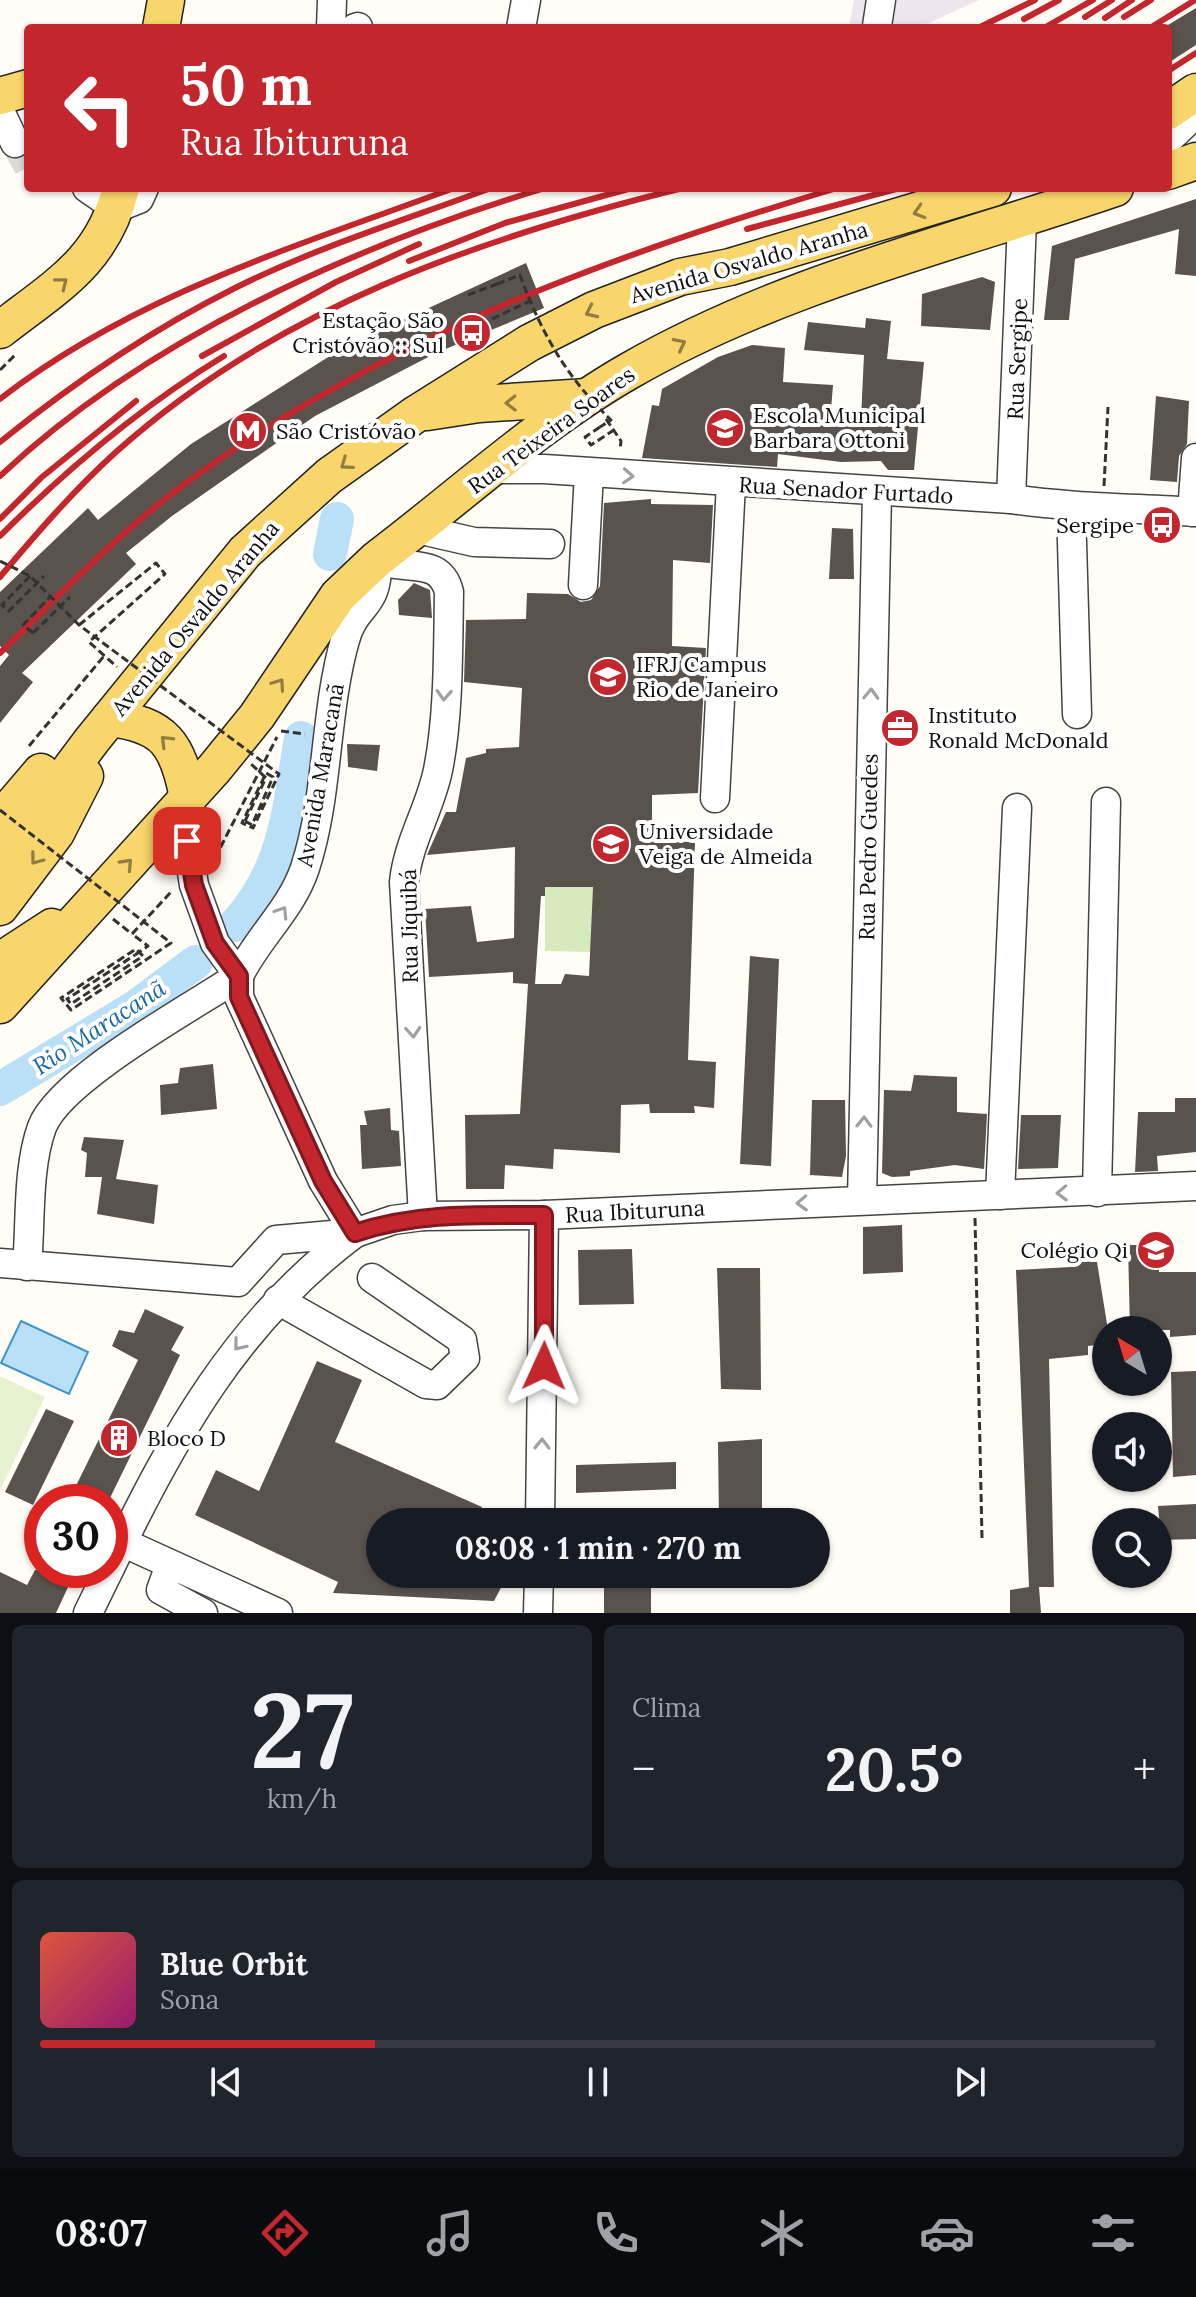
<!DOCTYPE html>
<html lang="pt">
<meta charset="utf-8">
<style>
body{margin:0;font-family:Lora,serif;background:#20242c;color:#f1f3f6;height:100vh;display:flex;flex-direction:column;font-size:30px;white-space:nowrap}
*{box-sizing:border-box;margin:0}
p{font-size:26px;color:#9ea1a6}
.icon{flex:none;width:44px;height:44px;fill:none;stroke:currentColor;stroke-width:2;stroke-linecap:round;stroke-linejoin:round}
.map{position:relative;height:1613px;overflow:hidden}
.panel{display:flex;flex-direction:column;gap:12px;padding:12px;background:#0d0f14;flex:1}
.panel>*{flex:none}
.top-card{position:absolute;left:24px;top:24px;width:1148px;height:168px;border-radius:8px;box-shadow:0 2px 6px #0004;background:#c4262e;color:#fff;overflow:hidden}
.needle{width:52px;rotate:322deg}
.fabs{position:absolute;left:1092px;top:1316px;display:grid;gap:16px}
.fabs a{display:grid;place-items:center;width:80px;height:80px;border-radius:50%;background:#171b24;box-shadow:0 2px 6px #0004;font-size:40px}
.speed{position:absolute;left:24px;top:1484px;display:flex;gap:16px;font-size:40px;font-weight:700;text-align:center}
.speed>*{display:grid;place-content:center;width:104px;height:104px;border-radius:50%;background:#171b24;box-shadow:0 2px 6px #0004;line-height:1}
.speed .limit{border:12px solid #d22;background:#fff;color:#111}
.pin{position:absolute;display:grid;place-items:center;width:68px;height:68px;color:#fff;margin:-34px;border-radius:16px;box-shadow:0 4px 12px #0006}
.me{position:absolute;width:88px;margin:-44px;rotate:1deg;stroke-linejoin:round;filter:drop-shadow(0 0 6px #0008)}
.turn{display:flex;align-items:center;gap:28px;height:168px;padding:0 24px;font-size:36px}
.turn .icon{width:104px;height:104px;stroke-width:2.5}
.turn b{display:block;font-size:56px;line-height:68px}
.big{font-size:60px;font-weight:700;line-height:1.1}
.panel .card{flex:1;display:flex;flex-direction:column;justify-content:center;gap:12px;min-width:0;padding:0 28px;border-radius:12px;background:#20242c}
.panel .dial{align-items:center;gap:0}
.dial b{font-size:104px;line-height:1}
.song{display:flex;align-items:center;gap:24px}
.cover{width:96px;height:96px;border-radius:12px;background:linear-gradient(135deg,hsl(10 70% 55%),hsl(320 70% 35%))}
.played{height:8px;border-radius:4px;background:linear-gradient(90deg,#c4262e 30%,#363941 30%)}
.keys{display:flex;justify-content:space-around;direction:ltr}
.heat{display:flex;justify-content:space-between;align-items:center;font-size:44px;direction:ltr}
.panel .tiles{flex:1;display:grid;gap:12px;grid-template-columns:1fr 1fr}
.card:last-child{grid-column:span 2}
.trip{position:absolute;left:366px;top:1508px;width:464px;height:80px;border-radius:40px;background:#171b24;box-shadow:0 2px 6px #0004;font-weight:700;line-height:80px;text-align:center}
.menu{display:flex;height:128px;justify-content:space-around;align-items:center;background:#090b0e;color:#9ea1a6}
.menu .icon{width:56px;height:56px}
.menu .on{color:#c4262e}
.menu b{font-size:36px;color:#f1f3f6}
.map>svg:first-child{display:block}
.industrial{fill:#eee6ef}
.green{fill:#d5ebbd}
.pitch{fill:#e6f2cf}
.water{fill:#b9e0f7;stroke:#3f96cf;stroke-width:2}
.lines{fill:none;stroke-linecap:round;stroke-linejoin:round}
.river{stroke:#b9e0f7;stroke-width:34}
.building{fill:#5a524d;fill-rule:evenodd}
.minor-tunnel{stroke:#dbdad3;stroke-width:28;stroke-dasharray:28 14;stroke-linecap:butt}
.minor-casing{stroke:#444;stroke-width:31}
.major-casing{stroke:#222;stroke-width:39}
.path{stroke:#333;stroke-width:3;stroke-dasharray:8 4;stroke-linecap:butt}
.minor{stroke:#fff;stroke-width:28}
.major{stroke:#f9d66b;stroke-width:36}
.rail{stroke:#c4262e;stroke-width:6}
.path-bridge{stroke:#333;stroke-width:3;stroke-dasharray:8 4;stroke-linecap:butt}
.oneway{stroke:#917d42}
.oneway2{stroke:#a0a0a0}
.route-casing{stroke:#7f191e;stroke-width:20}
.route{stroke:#c4262e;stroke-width:14}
.labels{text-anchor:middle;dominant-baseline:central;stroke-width:8;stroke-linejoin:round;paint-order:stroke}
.street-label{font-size:22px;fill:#111;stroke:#fff}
.poi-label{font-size:22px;fill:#111;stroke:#fff;text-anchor:start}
.water-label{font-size:24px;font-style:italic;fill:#1768a6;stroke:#fff}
</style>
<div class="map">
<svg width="1196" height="1613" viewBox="0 0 1196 1613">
<rect width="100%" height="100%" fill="#fffdf5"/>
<polygon class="industrial" points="854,0 979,0 918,28 849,28"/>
<polygon class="green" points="545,887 593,887 591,952 545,951"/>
<polygon class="pitch" points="0,1376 45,1397 0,1490"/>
<polygon class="water" points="21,1321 88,1352 69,1394 1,1363"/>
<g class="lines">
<g class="river">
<polyline points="330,554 337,519"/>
<path d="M 235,925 C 286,870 289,808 301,738"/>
<polyline points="0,1089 137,1006 196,962"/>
</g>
</g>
<g class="building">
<polygon points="1196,8 1196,45 1168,63 1168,25"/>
<polygon points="1196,199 1196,276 1175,274 1179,229 1075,259 1069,320 1044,320 1052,246"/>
<polygon points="526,263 544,308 436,353 315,416 172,516 126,553 136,564 22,673 33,682 0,723 0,666 9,655 0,646 0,592 88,508 98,520 191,444 344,347"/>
<polygon points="982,277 995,282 990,330 921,326 922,294"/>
<polygon points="866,318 891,321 887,359 924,362 914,470 888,470 881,461 841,462 778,454 777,467 642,458 652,405 659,406 662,389 718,357 752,345 785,348 783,382 833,385 831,410 861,419 864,355 804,350 808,322 865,328"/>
<polygon points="1156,396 1189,401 1187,444 1179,456 1177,482 1150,480"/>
<path d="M 651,499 L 651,504 L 713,505 L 710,563 L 673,560 L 672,646 L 706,648 L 698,793 L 652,795 L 652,827 L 639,841 L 695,842 L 688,1060 L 716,1062 L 714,1108 L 694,1106 L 695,1113 L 650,1113 L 649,1104 L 621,1105 L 620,1153 L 554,1149 L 553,1169 L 505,1165 L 504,1189 L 466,1189 L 465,1115 L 520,1114 L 528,984 L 513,983 L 513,972 L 429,977 L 425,909 L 471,906 L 477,942 L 514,938 L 515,847 L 427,855 L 446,812 L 456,812 L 466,758 L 486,753 L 486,749 L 519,747 L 522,688 L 464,682 L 466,620 L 526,619 L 527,593 L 568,594 L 581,602 L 591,600 L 600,586 L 604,503 ZM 545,887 L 593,887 L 589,976 L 565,974 L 561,984 L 535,984 L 541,896 L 545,896 Z"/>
<polygon points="832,528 853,529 854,579 829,579"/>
<polygon points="414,583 430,590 432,618 399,615 398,600"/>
<polygon points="347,744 380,745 377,771 348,767"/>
<polygon points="750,956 779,959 771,1166 740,1164"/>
<polygon points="213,1064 217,1109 161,1115 160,1085 178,1083 180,1068"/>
<polygon points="914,1075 957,1077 957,1112 987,1114 984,1169 955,1165 910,1171 910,1176 892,1177 882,1173 884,1090 911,1091"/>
<polygon points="1175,1098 1196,1098 1196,1152 1157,1156 1158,1171 1135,1172 1138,1112 1175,1112"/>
<polygon points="812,1100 845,1100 846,1156 842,1177 810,1175"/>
<polygon points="390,1108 391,1130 399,1131 401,1166 362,1169 360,1125 367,1125 364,1111"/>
<polygon points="1021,1115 1061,1115 1058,1168 1018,1169"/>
<polygon points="84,1137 124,1140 116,1179 158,1185 154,1224 97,1214 102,1177 85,1177 87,1153 81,1150"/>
<polygon points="902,1225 903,1272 863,1274 863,1227"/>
<polygon points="1128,1245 1159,1245 1159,1272 1196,1272 1196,1335 1170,1337 1170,1330 1130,1330"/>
<polygon points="632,1249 634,1304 579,1305 578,1250"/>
<polygon points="1071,1261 1097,1262 1108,1330 1106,1344 1088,1346 1088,1355 1049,1359 1054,1587 1039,1587 1041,1613 1010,1613 1010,1590 1029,1587 1016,1270 1071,1267"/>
<polygon points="717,1268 760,1268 761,1390 721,1389"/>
<polygon points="145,1309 184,1327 171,1350 180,1355 108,1502 68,1502 138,1360 112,1346 119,1330 134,1333"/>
<polygon points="317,1361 362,1380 335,1442 482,1507 476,1522 380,1522 380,1574 486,1574 504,1582 494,1601 333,1593 338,1582 195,1515 216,1470 259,1491"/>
<polygon points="1196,1371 1196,1475 1173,1477 1171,1372"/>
<polygon points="46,1409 74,1421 33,1505 5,1492"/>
<polygon points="762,1439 762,1522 719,1522 718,1442"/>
<polygon points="676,1462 676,1489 576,1493 576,1465"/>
<polygon points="1196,1504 1196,1539 1161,1540 1158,1506"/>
<polygon points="35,1570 76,1570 56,1613 0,1613 0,1572 27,1585"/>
<rect x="604" y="1574" width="47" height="39"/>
</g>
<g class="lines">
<polyline class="minor-tunnel" points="15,143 28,167"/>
<g class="minor-casing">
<g id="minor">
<polyline points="877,26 881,0"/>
<polyline points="331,28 332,0"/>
<polyline points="355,28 358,27"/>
<polyline points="521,28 526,0"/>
<polyline points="0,111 15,143"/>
<polyline points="1168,140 1196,113"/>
<polyline points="87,188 116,208 139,199 144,188"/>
<path d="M 495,469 L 544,469 L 1011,499 C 1072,508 1134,508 1196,512"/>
<polyline points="1011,499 1022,220"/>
<polyline points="1071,508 1077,714"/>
<polyline points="1192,512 1196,458"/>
<polyline points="417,529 474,542 550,544"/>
<path d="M 377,559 C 404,572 440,555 449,592 C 448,647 449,716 438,770 C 430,809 408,842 404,882 L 423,1216"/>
<polyline points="583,585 589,473"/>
<polyline points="188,798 187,841 194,885 215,943 239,976 239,997 323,1181 355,1233"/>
<polyline points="715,798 731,483"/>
<polyline points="1097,1192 1106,802"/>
<polyline points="1000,1195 1017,808"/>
<polyline points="862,1200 877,493"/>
<polyline points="0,1263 238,1282 276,1240 355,1233 393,1220 423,1216 544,1215 1196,1186"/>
<path d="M 27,1266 C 31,1222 27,1168 42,1127 C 60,1079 192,1007 239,976 C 257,938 291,910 305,868 C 329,795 324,714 345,640 C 355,602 379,610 377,559"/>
<polyline points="278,1300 426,1384 437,1385 465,1358 462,1340 372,1278"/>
<polyline points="540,1522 544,1215"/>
<polyline points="122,1542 278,1613"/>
<polyline points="170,1565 161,1590 203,1613"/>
<path d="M 110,1568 C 172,1438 237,1321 355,1233"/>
<polyline points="88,1613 109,1570"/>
<polyline points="538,1613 539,1574"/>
</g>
</g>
<g class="major-casing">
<g id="major">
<polyline points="161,28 166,0"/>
<polyline points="0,96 28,88"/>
<polyline points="1168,111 1196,92"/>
<polyline points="1168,171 1196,161"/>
<path d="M 0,330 C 55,287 103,262 121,188"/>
<polyline points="427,412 479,404 587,397"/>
<path d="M 110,718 C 165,725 178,744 188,798"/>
<polyline points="0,820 41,772"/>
<polyline points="0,863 92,740 245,552 329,476 416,414 529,343 594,310 680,277 730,267 993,188"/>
<polyline points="0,907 56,833 85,776"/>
<polyline points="0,961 52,927"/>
<path d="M 0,1005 L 214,769 L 257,716 L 338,596 L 377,559 C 459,497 540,422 629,371 C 780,284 951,244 1115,188"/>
</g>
</g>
<g class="path">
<polyline points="468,295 497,284"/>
<polyline points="481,324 530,301"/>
<polyline points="0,370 17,353"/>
<polyline points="606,419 621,441 620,450"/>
<polyline points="600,427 585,437 591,445 614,430"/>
<polyline points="1104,486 1108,407"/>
<polyline points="30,576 2,605 9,611 44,576"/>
<polyline points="79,625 156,563 165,574 89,642 117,667"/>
<polyline points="33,633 70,597"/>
<polyline points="281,731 305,734"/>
<polyline points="29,746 104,656"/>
<polyline points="245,821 266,778 251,764"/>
<polyline points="215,858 277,737"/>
<polyline points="113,919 132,934"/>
<polyline points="135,955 148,946 132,934 171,892"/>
<polyline points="975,1218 982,1538"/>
</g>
<use href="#minor" class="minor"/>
<use href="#major" class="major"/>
<g class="rail">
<polyline points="1085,17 1112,0"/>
<polyline points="1124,17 1151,0"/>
<polyline points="1105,18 1132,0"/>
<polyline points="1024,19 1059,0"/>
<polyline points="978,28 1035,0"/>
<polyline points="1044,28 1093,0"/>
<polyline points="1150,28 1195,0"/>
<polyline points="1168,71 1196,53"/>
<polyline points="747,229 900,188"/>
<polyline points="409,261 505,223 632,188"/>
<polyline points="202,356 336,282 419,244"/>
<path d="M 0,399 C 134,295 297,246 454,188"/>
<path d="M 0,442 C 73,383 151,330 235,288 C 317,247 405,220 491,188"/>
<path d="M 0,476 C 147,338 354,246 545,188"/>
<polyline points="0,519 42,477 136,401"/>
<path d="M 0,536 C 68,468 142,406 224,356"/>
<path d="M 0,577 C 36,534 74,490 116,452 C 275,309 479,238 683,188"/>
<path d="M 0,653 C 58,597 114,537 178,489 C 376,341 603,258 837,188"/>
</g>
<g class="path-bridge">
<path d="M 497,284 L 520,275 C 541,333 567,378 611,420 L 600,427"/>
<polyline points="0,561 30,576 79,625 279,774 253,828 242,823 266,773 273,777 252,825 245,821"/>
<polyline points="33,633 23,625 50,597"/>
<polyline points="0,810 171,943 71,1010 61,998 136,949 143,956 71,1004 67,999 135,955"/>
</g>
</g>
<defs><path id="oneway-chevron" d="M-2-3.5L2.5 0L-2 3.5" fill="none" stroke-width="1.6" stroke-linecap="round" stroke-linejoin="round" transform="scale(2)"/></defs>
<g class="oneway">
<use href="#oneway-chevron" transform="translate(919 212) rotate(163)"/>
<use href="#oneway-chevron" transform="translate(62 283) rotate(-38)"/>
<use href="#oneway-chevron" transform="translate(591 312) rotate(155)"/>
<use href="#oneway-chevron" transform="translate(680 344) rotate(-27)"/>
<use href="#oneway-chevron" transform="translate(511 403) rotate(179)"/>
<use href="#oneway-chevron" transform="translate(346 464) rotate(145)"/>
<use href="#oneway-chevron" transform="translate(279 684) rotate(-55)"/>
<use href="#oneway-chevron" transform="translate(166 741) rotate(-135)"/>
<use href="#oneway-chevron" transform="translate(36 859) rotate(127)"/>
<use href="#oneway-chevron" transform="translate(127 864) rotate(-47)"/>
</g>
<g class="oneway2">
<use href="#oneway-chevron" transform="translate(628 476) rotate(4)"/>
<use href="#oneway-chevron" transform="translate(871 694) rotate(-88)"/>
<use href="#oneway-chevron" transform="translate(444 695) rotate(93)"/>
<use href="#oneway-chevron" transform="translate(282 912) rotate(-57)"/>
<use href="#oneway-chevron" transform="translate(413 1032) rotate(86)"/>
<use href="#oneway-chevron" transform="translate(864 1122) rotate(-89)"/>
<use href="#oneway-chevron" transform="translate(1062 1193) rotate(178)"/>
<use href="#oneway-chevron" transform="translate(802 1203) rotate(178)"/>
<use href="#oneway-chevron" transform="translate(239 1345) rotate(129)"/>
<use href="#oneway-chevron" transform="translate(542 1444) rotate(-89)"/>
</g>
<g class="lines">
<g class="route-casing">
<path id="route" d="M 187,841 L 194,885 L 215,943 L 239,976 L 239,997 L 323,1181 L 355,1233 C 417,1212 479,1215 544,1215 L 544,1366"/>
</g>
<use href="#route" class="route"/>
</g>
<defs>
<g id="bus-disc" transform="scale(2)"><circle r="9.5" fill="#c4262e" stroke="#fff"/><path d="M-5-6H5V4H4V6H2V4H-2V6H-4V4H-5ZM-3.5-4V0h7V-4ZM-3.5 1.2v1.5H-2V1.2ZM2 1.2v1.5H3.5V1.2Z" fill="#fff"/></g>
<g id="school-disc" transform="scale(2)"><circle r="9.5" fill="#c4262e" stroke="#fff"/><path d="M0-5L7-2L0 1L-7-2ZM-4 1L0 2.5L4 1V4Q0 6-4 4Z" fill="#fff"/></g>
<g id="metro-disc" transform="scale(2)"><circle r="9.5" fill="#c4262e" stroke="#fff"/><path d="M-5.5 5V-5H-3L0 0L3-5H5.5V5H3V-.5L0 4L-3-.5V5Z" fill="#fff"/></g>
<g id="university-disc" transform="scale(2)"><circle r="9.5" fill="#c4262e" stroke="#fff"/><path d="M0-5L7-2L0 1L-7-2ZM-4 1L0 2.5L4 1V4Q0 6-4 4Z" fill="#fff"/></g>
<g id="office-disc" transform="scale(2)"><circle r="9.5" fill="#c4262e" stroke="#fff"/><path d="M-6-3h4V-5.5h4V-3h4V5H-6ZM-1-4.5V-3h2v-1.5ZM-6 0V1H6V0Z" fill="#fff"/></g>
<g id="building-disc" transform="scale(2)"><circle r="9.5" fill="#c4262e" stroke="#fff"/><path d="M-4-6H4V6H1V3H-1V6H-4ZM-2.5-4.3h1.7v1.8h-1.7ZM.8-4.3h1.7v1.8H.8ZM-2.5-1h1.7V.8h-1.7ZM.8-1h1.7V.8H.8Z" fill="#fff"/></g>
</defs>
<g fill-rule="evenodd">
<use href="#bus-disc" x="472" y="333"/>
<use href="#school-disc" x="725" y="428"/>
<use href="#metro-disc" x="248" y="431"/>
<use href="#bus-disc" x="1162" y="525"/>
<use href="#university-disc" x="608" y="677"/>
<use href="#office-disc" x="900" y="728"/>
<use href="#university-disc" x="611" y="844"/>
<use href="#school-disc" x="1156" y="1250"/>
<use href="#building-disc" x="119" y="1438"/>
</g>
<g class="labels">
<g class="street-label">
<text transform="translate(749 262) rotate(-16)">Avenida Osvaldo Aranha</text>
<text transform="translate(1017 359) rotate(-88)">Rua Sergipe</text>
<text transform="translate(551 430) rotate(-36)">Rua Teixeira Soares</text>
<text transform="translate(846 490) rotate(3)">Rua Senador Furtado</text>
<text transform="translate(195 618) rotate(-50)">Avenida Osvaldo Aranha</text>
<text transform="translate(320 775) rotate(-80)">Avenida Maracanã</text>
<text transform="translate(868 847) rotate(-89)">Rua Pedro Guedes</text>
<text transform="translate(409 926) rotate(-91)">Rua Jiquibá</text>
<text transform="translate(635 1211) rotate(-3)">Rua Ibituruna</text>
</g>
<g class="poi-label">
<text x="444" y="320" text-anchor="end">Estação São<tspan x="444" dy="25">Cristóvão :: Sul</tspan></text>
<text x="753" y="415">Escola Municipal<tspan x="753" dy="25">Barbara Ottoni</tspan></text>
<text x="276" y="431">São Cristóvão</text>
<text x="1134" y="525" text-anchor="end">Sergipe</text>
<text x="636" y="664">IFRJ Campus<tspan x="636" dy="25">Rio de Janeiro</tspan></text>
<text x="928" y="715">Instituto<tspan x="928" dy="25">Ronald McDonald</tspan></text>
<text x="639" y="831">Universidade<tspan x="639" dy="25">Veiga de Almeida</tspan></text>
<text x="1128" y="1250" text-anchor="end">Colégio Qi</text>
<text x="147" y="1438">Bloco D</text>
</g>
<g class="water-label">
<text transform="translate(99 1027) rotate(-33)">Rio Maracanã</text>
</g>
</g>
</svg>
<div class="fabs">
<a><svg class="needle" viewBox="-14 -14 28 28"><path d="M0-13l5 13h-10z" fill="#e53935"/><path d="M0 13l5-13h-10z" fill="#9ea1a6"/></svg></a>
<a><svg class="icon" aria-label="sound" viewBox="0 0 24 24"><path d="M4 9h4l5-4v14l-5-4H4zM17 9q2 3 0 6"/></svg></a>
<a><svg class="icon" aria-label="search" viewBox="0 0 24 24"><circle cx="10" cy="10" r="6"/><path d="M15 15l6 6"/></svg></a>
</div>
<div class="speed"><div class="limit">30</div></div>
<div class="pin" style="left:187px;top:841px;background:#d93025"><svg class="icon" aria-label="arrive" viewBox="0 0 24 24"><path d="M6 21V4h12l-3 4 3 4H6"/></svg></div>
<svg class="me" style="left:544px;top:1366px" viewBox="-20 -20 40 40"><path d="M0-17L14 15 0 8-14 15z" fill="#c4262e" stroke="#fff" stroke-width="4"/></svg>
<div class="trip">08:08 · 1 min · 270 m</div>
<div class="top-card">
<div class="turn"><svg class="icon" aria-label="left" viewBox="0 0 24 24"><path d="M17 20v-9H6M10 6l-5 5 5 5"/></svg><div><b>50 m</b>Rua Ibituruna</div></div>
</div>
</div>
<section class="panel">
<div class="tiles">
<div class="card dial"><b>27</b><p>km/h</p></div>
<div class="card"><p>Clima</p>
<div class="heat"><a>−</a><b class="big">20.5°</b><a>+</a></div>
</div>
<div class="card">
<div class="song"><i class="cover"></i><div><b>Blue Orbit</b><p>Sona</p></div></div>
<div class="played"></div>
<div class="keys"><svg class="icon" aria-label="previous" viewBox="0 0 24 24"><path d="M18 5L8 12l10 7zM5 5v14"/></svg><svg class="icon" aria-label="pause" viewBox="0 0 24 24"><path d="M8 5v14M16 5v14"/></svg><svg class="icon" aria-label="next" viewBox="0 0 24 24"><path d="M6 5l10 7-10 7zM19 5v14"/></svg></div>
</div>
</div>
</section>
<nav class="menu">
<b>08:07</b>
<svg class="icon on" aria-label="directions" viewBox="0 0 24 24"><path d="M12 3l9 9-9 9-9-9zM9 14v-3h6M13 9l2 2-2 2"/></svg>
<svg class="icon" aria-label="music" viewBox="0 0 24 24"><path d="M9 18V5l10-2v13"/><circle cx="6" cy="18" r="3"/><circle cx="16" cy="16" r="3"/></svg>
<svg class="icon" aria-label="phone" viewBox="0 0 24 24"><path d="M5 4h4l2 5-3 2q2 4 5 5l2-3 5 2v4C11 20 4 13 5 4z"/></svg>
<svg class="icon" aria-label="climate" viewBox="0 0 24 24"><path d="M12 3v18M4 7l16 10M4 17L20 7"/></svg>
<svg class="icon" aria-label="car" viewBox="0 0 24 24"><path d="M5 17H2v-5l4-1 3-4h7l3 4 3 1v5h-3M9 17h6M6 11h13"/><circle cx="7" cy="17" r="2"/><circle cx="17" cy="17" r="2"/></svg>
<svg class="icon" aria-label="filters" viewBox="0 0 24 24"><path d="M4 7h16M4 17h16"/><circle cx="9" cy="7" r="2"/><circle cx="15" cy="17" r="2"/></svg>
</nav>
